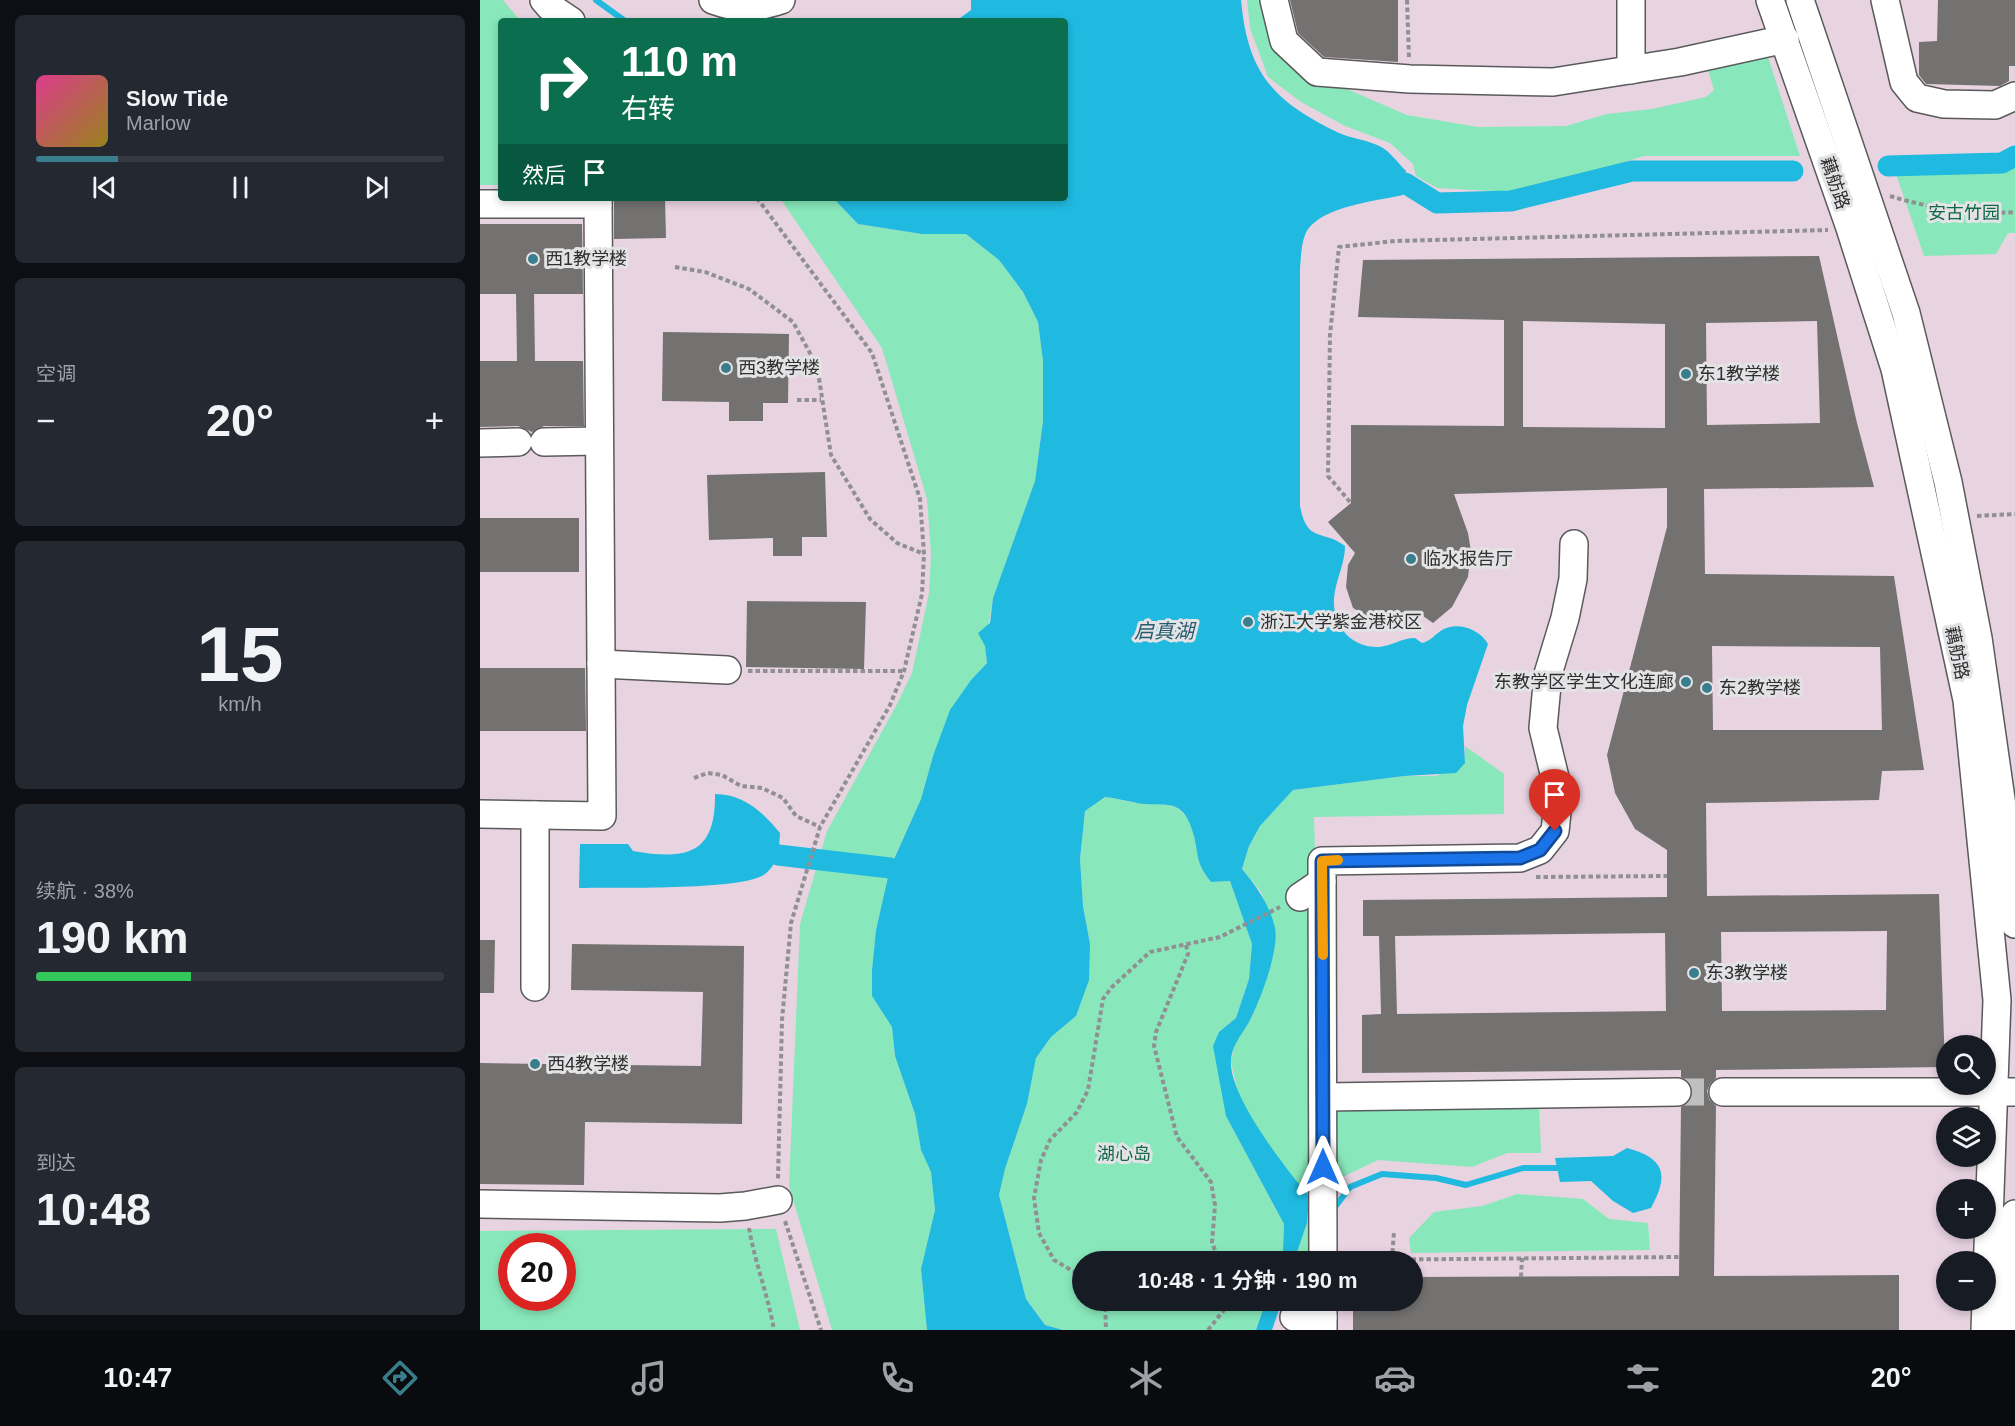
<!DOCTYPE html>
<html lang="zh">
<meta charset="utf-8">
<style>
body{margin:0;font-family:Helvetica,"Noto Sans SC",sans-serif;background:#242831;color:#f1f3f6;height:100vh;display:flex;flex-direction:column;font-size:22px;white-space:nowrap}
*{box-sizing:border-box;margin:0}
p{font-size:20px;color:#9ea1a6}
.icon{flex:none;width:33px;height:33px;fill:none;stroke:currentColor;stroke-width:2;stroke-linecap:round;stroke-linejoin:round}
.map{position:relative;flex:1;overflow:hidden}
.details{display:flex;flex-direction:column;gap:15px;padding:15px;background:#0d0f14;width:480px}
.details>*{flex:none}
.banner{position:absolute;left:18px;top:18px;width:570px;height:183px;border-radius:6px;box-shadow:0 3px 9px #0003;background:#0b6e4f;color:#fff;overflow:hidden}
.buttons{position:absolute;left:1456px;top:1035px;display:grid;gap:12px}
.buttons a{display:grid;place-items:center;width:60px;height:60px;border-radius:50%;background:#171b24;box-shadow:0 3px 9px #0003;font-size:30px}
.speed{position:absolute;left:18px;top:1233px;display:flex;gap:12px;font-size:30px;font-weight:700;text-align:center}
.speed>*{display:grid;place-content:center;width:78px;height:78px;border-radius:50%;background:#171b24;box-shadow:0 3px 9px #0003;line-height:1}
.speed .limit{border:9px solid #d22;background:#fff;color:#111}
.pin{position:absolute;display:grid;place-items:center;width:51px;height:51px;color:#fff;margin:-62px -26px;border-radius:50% 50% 50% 0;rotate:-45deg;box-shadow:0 0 6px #0007}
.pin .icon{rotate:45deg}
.me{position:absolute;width:66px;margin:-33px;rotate:0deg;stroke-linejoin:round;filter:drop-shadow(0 0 4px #0008)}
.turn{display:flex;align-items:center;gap:21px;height:126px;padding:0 24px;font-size:27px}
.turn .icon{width:78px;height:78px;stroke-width:2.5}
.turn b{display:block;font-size:42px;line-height:51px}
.then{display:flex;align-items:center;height:57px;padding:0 24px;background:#0003;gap:12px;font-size:22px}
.big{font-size:45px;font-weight:600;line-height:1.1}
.details .widget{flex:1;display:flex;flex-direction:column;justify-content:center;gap:9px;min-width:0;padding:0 21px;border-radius:9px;background:#242831}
.details .dial{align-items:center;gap:0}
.dial b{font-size:78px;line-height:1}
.song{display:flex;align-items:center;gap:18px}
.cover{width:72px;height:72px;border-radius:9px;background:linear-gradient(135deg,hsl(330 70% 55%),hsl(50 70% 35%))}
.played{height:6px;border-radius:3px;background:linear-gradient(90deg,#397e8c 20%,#363941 20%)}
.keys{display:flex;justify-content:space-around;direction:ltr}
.heat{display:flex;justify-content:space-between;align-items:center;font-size:33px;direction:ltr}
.charge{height:9px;border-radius:4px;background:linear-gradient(90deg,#34c759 38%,#363941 0)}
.trip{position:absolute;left:592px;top:1251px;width:351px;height:60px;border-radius:30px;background:#171b24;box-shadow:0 3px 9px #0003;font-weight:600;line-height:60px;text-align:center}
.tabs{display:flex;height:96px;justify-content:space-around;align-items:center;background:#090b0e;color:#9ea1a6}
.tabs .icon{width:42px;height:42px}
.tabs .selected{color:#397e8c}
.tabs b{font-size:27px;color:#f1f3f6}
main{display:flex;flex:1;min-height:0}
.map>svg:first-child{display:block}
.education{fill:#e8d3e1;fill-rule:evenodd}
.green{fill:#89e8bb;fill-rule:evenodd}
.water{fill:#20b9df}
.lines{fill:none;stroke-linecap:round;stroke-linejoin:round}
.stream{stroke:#20b9df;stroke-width:6}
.canal{stroke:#20b9df;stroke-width:21}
.building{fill:#737271;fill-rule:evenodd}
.minor-tunnel{stroke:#bfbfc1;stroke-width:27;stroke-dasharray:27 14;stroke-linecap:butt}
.minor-casing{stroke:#5a5a5c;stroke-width:30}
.path{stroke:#909092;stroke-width:4;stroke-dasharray:4.5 3;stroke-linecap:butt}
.minor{stroke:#fff;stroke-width:27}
.route-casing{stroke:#114b97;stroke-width:15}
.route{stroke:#1a73e8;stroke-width:10}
.slow{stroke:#f59e0b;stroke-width:10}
.poi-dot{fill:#397e8c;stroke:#e3e3e5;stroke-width:2}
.labels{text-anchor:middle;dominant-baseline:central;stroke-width:6;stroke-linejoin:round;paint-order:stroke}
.street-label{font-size:18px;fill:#2f2f30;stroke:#e3e3e5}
.park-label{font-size:18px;fill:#106848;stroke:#e3e3e5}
.poi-label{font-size:18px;fill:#2f2f30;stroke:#e3e3e5;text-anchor:start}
.water-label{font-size:20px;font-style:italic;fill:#255c6d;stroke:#e3e3e5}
</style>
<main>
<section class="details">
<div class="widget">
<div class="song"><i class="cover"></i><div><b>Slow Tide</b><p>Marlow</p></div></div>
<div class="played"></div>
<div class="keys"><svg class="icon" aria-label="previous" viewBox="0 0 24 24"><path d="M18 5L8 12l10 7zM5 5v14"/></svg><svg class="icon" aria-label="pause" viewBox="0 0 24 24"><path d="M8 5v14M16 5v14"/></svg><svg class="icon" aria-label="next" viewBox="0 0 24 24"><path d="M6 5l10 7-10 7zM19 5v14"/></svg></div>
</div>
<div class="widget"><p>空调</p>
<div class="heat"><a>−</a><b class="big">20°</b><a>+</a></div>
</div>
<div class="widget dial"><b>15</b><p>km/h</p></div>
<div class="widget"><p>续航 · 38%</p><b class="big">190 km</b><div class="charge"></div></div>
<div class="widget"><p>到达</p><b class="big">10:48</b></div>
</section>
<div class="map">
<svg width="1535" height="1330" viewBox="0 0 1535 1330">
<rect width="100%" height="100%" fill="#e3e3e5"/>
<path class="education" d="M 0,0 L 1535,0 L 1535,1330 L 0,1330 ZM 21,21 L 585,21 L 585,198 L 21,198 ZM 1467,1046 L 1506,1046 L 1506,1084 L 1467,1084 ZM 1467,1118 L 1506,1118 L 1506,1156 L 1467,1156 ZM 1467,1190 L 1506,1190 L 1506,1228 L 1467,1228 ZM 32,1246 L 82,1246 L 82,1298 L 32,1298 ZM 603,1262 L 933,1262 L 933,1300 L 603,1300 ZM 1467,1262 L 1506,1262 L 1506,1300 L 1467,1300 Z"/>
<g class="green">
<polygon points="0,0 23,0 38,18 38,21 21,21 21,185 0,185"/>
<polygon points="767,0 784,0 792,39 824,80 862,87 927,115 998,127 1086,126 1127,114 1172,109 1226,97 1234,90 1228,70 1288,57 1320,156 1164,156 1101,175 1029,192 957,188 936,176 933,164 910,143 865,126 821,102 788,77 770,28"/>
<polygon points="1535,165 1535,233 1528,233 1516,254 1444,256 1416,174 1524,171"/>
<polygon points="300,198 353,198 378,224 442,234 486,234 519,260 543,292 558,322 563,361 563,421 555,481 513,598 505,646 507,663 491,680 453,756 441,799 410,867 396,930 392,970 392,996 412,1027 415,1056 435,1114 441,1150 451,1172 455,1210 441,1269 447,1330 352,1330 309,1186 320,924 347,831 416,706 432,673 449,593 451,554 447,499 402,348"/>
<polygon points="985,746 1024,774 1024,814 834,817 837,919 835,1261 814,1261 827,1223 829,1196 798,1160 759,1098 751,1062 756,1039 772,1017 794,952 795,929 781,892 762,869 769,846 780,826 813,790 924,776 956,776 985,763"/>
<path d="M 625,797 C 637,798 649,803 661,803 C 691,805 705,802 714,836 C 719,858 716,863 731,882 L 750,881 L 772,944 L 769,979 L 756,1018 L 739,1032 L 746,1116 L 804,1224 L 803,1251 L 800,1261 L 603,1262 L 603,1300 L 786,1301 L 776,1330 L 583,1330 L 565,1325 L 546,1299 L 519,1195 L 525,1169 L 547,1104 L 556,1058 L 571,1037 L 596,1016 L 610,944 L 603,906 L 600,859 L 605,811 Z"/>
<polygon points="1059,1104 1061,1153 1027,1153 992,1167 898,1160 856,1180 855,1106"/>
<polygon points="1037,1194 1103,1199 1129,1219 1168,1223 1170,1250 931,1253 929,1238 954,1212 1002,1206"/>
<path d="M 296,1229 L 320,1330 L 0,1330 L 0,1231 ZM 32,1246 L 82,1246 L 82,1298 L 32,1298 Z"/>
</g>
<g class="water">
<path d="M 491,0 L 761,0 C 768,74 793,101 859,133 C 872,139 890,140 903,148 C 911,153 919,164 926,171 L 923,195 C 896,201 836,207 825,235 C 821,245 821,258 820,268 L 820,506 C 827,544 843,529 865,546 C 865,562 858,575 855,591 C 849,621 868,648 899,647 C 911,646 922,638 935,638 L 942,643 C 951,641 954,635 962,630 C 977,621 1000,629 1008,644 L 987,705 L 983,726 L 985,763 L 976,773 L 924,776 L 813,790 L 780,826 L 769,846 L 762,869 C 776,886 790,905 795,928 C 799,950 782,995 772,1016 C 765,1032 753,1041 751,1060 C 748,1095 806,1169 829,1196 L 827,1223 L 814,1261 L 800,1261 L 803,1251 L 804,1224 L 746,1116 L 733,1046 L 739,1032 L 756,1018 L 769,979 L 772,944 L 750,881 L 731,882 C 716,863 719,858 714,836 C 703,795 687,808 657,803 C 646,801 636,798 625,797 L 605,811 L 600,859 L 603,906 L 610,944 L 609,980 L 596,1016 L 571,1037 L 556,1058 L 547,1104 L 525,1169 L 519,1195 L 546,1299 L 565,1325 L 583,1330 L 447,1330 L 441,1269 L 455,1210 L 451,1172 L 441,1150 L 435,1114 L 415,1056 L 412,1027 L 392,996 L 392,970 L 396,930 L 410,868 L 441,799 L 453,756 L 470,710 L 491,680 L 507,663 L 505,646 L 498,633 L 510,623 L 513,598 L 555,481 L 563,421 L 563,361 L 558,322 L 543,292 L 519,260 L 486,234 L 442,234 L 378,224 L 353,198 L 585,198 L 585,21 L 476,21 L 491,10 Z"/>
<path d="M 235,794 C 263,794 283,812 300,833 C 299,849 299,863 285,874 C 263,891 132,887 99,888 L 100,844 L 148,844 L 153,851 C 205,860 236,856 235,794 Z"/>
<path d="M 1147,1148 C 1184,1158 1190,1174 1171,1208 L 1153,1213 L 1133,1201 L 1111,1181 L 1080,1182 L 1075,1158 L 1133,1156 Z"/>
<polygon points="786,1301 802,1301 792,1330 776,1330"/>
</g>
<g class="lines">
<g class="stream">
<polyline points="116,0 145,21"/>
<polyline points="852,1211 870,1187 902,1174 956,1178 986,1185 1043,1168 1077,1168"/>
</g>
<g class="canal">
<polyline points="1408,166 1522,163 1535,156"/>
<polyline points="925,183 957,203 1031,201 1152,171 1313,171"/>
<polyline points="298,855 410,868"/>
</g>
</g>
<g class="building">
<polygon points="810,0 918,0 918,62 844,57 818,33"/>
<polygon points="1458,0 1535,0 1535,66 1529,66 1529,81 1520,86 1446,84 1439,75 1439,42 1457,41"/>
<polygon points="134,198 185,198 186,238 134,239"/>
<polygon points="0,224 102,224 103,294 54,294 55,361 103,361 104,426 64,426 52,432 38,426 0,427 0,361 37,361 36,294 0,294"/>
<path d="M 1339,256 L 1377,423 L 1394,487 L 1224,489 L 1225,574 L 1414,576 L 1444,770 L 1402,771 L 1399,800 L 1226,803 L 1227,896 L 1459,894 L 1465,1067 L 1236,1070 L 1236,1078 L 1230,1084 L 1227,1091 L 1229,1099 L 1236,1106 L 1234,1276 L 1419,1275 L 1419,1330 L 873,1330 L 873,1300 L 933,1300 L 933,1277 L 1199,1276 L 1201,1107 L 1210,1100 L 1213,1092 L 1210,1083 L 1201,1077 L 1201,1070 L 882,1073 L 882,1015 L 901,1014 L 899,936 L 883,936 L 883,900 L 1187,897 L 1187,850 L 1155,829 L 1135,793 L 1127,755 L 1187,527 L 1187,488 L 974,494 L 988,533 L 991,551 L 988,577 L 972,607 L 953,623 L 936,611 L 909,618 L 890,618 L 873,608 L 866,587 L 868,565 L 875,553 L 848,522 L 871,503 L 871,425 L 1024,426 L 1024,320 L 878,317 L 883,260 ZM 1043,321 L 1185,324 L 1185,428 L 1043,427 ZM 1337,321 L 1340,423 L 1227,425 L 1226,323 ZM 1232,646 L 1400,647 L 1402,730 L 1233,730 ZM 1407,931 L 1406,1010 L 1242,1011 L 1241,932 ZM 1185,933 L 1186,1011 L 917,1014 L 915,936 Z"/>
<polygon points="183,332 309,334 308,403 283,403 283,421 249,421 249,402 182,401"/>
<polygon points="345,472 347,537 322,537 322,556 293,556 293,538 229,540 227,475"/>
<rect x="0" y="518" width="99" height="54"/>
<polygon points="267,601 386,602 384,669 266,667"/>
<polygon points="0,668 105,668 106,731 0,731"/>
<polygon points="0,940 15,940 14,993 0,993"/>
<polygon points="92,944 264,946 262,1124 105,1122 104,1185 0,1184 0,1063 221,1066 223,992 91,990"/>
</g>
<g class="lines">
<polyline class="minor-tunnel" points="1197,1092 1243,1092"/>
<g class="minor-casing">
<g id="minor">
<polyline points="64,0 70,7 91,21"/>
<path d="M 233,0 C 261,10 273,9 301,0"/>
<polyline points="794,0 804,41 837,72 930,79 1073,82 1200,62 1305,39"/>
<polyline points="1151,0 1151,70"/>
<polyline points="1290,0 1369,225 1415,369 1487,700 1517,1000 1505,1330"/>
<polyline points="1320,0 1426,313 1468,482 1498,638 1524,820 1535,924"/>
<polyline points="1405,0 1424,82 1437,98 1464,104 1515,105 1535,96"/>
<polyline points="0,204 118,204"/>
<polyline points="64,442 119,441"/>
<polyline points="0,443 38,442"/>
<polyline points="121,664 247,670"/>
<polyline points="0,814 122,816 118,198"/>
<polyline points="55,815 55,987"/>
<polyline points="820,897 842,882"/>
<polyline points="1243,1092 1535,1092"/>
<polyline points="843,1097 1197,1092"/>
<polyline points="0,1204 240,1208 265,1206 298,1200"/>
<polyline points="843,1262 842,861 1040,858 1060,850 1075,831 1079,794 1063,728 1068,674 1085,618 1093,579 1094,544"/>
<polyline points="843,1300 843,1330"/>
<polyline points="814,1317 843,1317"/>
<polyline points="1529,1330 1535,1214"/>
</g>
</g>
<g class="path">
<polyline points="927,0 929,58"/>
<path d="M 1410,196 C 1449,208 1494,215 1535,212"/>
<polyline points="277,198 392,353 440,499 444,554 442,594 424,671 410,705 340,827 311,923 302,1020 298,1179"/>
<polyline points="195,267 225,272 269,289 313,322 337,366 351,455 390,519 417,543 444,554"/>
<polyline points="317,400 341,400"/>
<polyline points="870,502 848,476 850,335 859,247 915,241 1348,230"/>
<polyline points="1497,516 1535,514"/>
<polyline points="268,671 424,671"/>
<polyline points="214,778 228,773 242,775 261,786 282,788 303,798 316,816 340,827"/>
<polyline points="1056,877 1187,876"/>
<polyline points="706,945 708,954 676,1032 674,1046 697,1137 731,1182 735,1205 732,1243 740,1262"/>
<polyline points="305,1221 341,1330"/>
<path d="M 269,1228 C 275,1263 288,1295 294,1330"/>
<polyline points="864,1260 1200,1257"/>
<polyline points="912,1260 914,1231"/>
<polyline points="603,1277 574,1260 559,1233 554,1198 561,1160 570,1140 597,1112 608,1090 623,999 632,987 670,952 740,937 800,907"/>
<polyline points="1041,1277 1042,1258"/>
<polyline points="625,1300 626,1330"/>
<polyline points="768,1300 793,1309"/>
<polyline points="728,1330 752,1300"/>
</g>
<use href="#minor" class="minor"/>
</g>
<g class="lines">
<g class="route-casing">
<polyline id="route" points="843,1167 842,861 1040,858 1060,850 1075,831"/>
</g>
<use href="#route" class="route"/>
<polyline class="slow" points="843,955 842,861 858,860"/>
</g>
<g class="poi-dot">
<circle cx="53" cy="259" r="6"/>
<circle cx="246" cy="368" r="6"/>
<circle cx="1206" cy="374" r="6"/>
<circle cx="931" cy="559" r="6"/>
<circle cx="768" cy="622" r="6"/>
<circle cx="1206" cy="682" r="6"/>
<circle cx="1227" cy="688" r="6"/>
<circle cx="1214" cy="973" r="6"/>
<circle cx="55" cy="1064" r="6"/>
</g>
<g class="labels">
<g class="street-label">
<text transform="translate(1355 183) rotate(71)">藕舫路</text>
<text transform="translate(1477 653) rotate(78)">藕舫路</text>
</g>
<g class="park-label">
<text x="1484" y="213">安古竹园</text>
<text x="644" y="1154">湖心岛</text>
</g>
<g class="poi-label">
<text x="65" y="259">西1教学楼</text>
<text x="258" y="368">西3教学楼</text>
<text x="1218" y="374">东1教学楼</text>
<text x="943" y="559">临水报告厅</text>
<text x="780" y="622">浙江大学紫金港校区</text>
<text x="1194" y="682" text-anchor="end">东教学区学生文化连廊</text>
<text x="1239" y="688">东2教学楼</text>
<text x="1226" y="973">东3教学楼</text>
<text x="67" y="1064">西4教学楼</text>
</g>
<g class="water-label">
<text x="684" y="631">启真湖</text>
</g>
</g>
</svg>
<div class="buttons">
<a><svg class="icon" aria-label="search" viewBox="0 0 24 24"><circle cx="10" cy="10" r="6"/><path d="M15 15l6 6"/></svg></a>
<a><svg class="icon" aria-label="layers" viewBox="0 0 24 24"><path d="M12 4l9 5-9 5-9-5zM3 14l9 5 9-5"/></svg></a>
<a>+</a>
<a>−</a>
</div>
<div class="speed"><div class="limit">20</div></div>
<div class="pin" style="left:1075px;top:831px;background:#d93025"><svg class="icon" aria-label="arrive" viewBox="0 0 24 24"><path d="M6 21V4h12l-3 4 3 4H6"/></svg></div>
<svg class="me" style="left:843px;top:1167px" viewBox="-20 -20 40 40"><path d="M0-17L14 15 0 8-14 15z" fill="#1a73e8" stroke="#fff" stroke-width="4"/></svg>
<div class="trip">10:48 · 1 分钟 · 190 m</div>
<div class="banner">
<div class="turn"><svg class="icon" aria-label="right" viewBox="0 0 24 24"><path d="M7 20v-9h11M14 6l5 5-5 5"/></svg><div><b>110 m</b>右转</div></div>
<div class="then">然后<svg class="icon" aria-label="arrive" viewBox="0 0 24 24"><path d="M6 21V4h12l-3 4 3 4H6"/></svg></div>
</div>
</div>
</main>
<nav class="tabs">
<b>10:47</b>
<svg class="icon selected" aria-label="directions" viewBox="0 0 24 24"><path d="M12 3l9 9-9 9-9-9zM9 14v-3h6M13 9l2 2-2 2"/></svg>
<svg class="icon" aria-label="music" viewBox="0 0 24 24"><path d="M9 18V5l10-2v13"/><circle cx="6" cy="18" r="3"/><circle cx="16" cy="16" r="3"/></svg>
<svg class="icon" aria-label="phone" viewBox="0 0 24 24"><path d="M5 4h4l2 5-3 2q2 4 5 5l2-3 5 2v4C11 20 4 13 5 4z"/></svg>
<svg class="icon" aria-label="climate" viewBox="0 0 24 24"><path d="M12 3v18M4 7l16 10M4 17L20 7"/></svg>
<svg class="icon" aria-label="car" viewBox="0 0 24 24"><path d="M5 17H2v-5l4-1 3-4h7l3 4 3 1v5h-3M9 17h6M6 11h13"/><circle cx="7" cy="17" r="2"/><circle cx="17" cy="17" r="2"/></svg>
<svg class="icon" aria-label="filters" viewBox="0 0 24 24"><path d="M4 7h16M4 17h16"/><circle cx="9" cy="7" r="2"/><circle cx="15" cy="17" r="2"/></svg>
<b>20°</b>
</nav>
